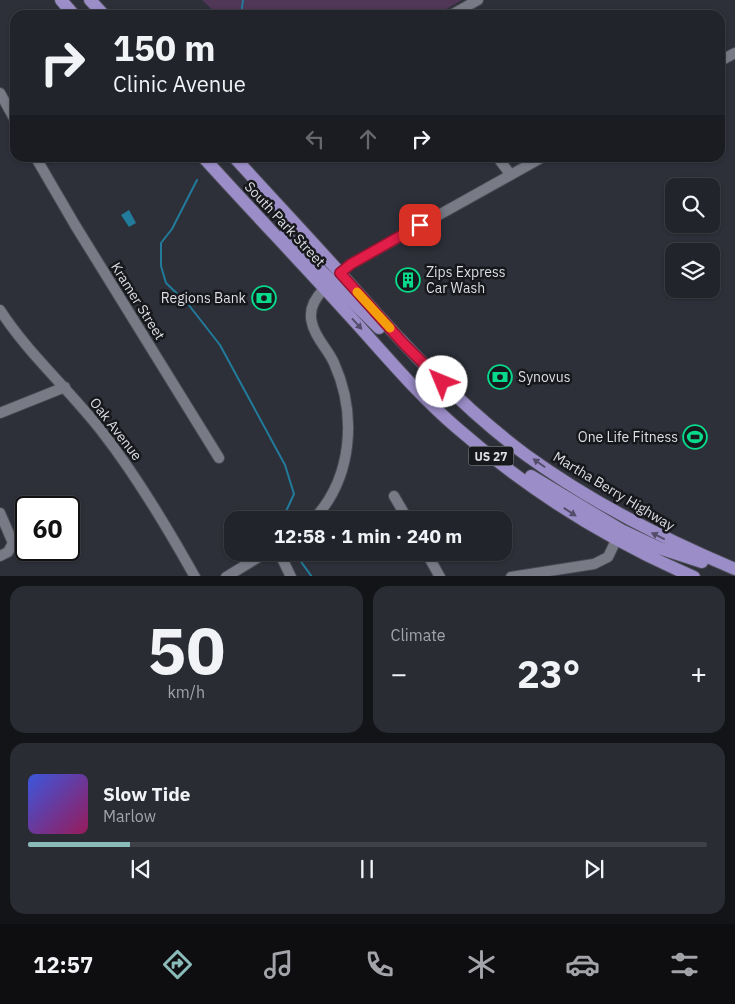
<!DOCTYPE html>
<meta charset="utf-8">
<style>
body{margin:0;font-family:"IBM Plex Sans",sans-serif;background:#2a2c33;color:#f1f3f6;height:100vh;display:flex;flex-direction:column;font-size:19px;white-space:nowrap}
*{box-sizing:border-box;margin:0}
p{font-size:16px;color:#a2a4a9}
.icon{flex:none;width:28px;height:28px;fill:none;stroke:currentColor;stroke-width:2;stroke-linecap:round;stroke-linejoin:round}
.map{position:relative;height:576px;overflow:hidden}
.sheet{display:flex;flex-direction:column;gap:10px;padding:10px;background:#131418;flex:1}
.sheet>*{flex:none}
.hud{position:absolute;left:10px;top:10px;width:715px;height:152px;border-radius:15px;box-shadow:0 1px 4px #0004,0 0 0 1px #3f4147;background:#22242b;color:#f1f3f6;overflow:hidden}
.tools{position:absolute;left:665px;top:178px;display:grid;gap:10px}
.tools a{display:grid;place-items:center;width:55px;height:55px;border-radius:10px;background:#22242b;box-shadow:0 1px 4px #0004,0 0 0 1px #3f4147;font-size:25px}
.speed{position:absolute;left:15px;top:496px;display:flex;gap:10px;font-size:25px;font-weight:700;text-align:center}
.speed>*{display:grid;place-content:center;width:65px;height:65px;border-radius:50%;background:#22242b;box-shadow:0 1px 4px #0004,0 0 0 1px #3f4147;line-height:1}
.speed .limit{border:2px solid #111;border-radius:8px;background:#fff;color:#111}
.pin{position:absolute;display:grid;place-items:center;width:42px;height:42px;color:#fff;margin:-21px;border-radius:10px;box-shadow:0 2px 8px #0006}
.me{position:absolute;width:55px;margin:-28px;rotate:315deg;stroke-linejoin:round;filter:drop-shadow(0 0 4px #0008)}
.turn{display:flex;align-items:center;gap:18px;height:105px;padding:0 20px;font-size:22px}
.turn .icon{width:65px;height:65px;stroke-width:2.5}
.turn b{display:block;font-size:35px;line-height:42px}
.lanes{display:flex;align-items:center;height:48px;padding:0 20px;background:#0003;justify-content:center;gap:25px;direction:ltr}
.lanes .off{opacity:.35}
.big{font-size:38px;font-weight:700;line-height:1.1}
.sheet .tile{flex:1;display:flex;flex-direction:column;justify-content:center;gap:8px;min-width:0;padding:0 18px;border-radius:15px;background:#2a2c33}
.sheet .dial{align-items:center;gap:0}
.dial b{font-size:65px;line-height:1}
.song{display:flex;align-items:center;gap:15px}
.cover{width:60px;height:60px;border-radius:8px;background:linear-gradient(135deg,hsl(230 70% 55%),hsl(330 70% 35%))}
.played{height:5px;border-radius:2px;background:linear-gradient(90deg,#8bbbb9 15%,#3f4147 15%)}
.keys{display:flex;justify-content:space-around;direction:ltr}
.heat{display:flex;justify-content:space-between;align-items:center;font-size:28px;direction:ltr}
.sheet .tiles{flex:1;display:grid;gap:10px;grid-template-columns:1fr 1fr}
.tile:last-child{grid-column:span 2}
.trip{position:absolute;left:224px;top:511px;width:288px;height:50px;border-radius:15px;background:#22242b;box-shadow:0 1px 4px #0004,0 0 0 1px #3f4147;font-weight:700;line-height:50px;text-align:center}
.menu{display:flex;height:80px;justify-content:space-around;align-items:center;background:#0e0e11;color:#a2a4a9}
.menu .icon{width:35px;height:35px}
.menu .selected{color:#8bbbb9}
.menu b{font-size:22px;color:#f1f3f6}
.map>svg:first-child{display:block}
.green{fill:#503657}
.water{fill:#227b9b}
.lines{fill:none;stroke-linecap:round;stroke-linejoin:round}
.stream{stroke:#227b9b;stroke-width:2}
.minor-casing{stroke:#494b53;stroke-width:12}
.major-casing{stroke:#494b53;stroke-width:14}
.minor{stroke:#787b86;stroke-width:10}
.major{stroke:#9b8dc8;stroke-width:12}
.oneway{fill:#524d69}
.route-casing{stroke:#92132f;stroke-width:12}
.route{stroke:#e11d48;stroke-width:9}
.slow{stroke:#f59e0b;stroke-width:9}
.labels{text-anchor:middle;dominant-baseline:central;stroke-width:5;stroke-linejoin:round;paint-order:stroke}
.shield{fill:#17181c;stroke:#a1a3a8;stroke-width:1}
.shield-label{font-size:12px;font-weight:bold;fill:#dcdee4}
.street-label{font-size:14px;fill:#dcdee4;stroke:#17181c}
.poi-label{font-size:14px;fill:#dcdee4;stroke:#17181c;text-anchor:start}
</style>
<div class="map">
<svg width="735" height="577" viewBox="0 0 735 577">
<rect width="100%" height="100%" fill="#2d3039"/>
<polygon class="green" points="202,0 462,0 436,15 218,15"/>
<polygon class="water" points="129,210 136,223 129,227 121,215"/>
<g class="lines">
<g class="stream">
<polyline points="241,15 243,0"/>
<polyline points="197,180 172,229 161,243 161,266 166,283 188,304 220,345 285,465 294,494 282,520"/>
<polyline points="294,552 312,577"/>
</g>
<g class="minor-casing">
<g id="minor">
<polyline points="451,15 478,0"/>
<polyline points="720,61 735,53"/>
<polyline points="0,93 15,120"/>
<polyline points="36,158 75,225 219,458"/>
<polyline points="498,158 510,174"/>
<polyline points="340,273 351,264 541,158"/>
<path d="M 0,310 C 29,355 70,390 103,433 C 138,478 167,527 195,577"/>
<polyline points="0,413 65,387"/>
<polyline points="394,496 408,520"/>
<polyline points="0,513 13,543 8,552 0,556"/>
<path d="M 313,520 C 353,478 357,414 334,363 C 328,349 315,338 312,323 C 308,309 315,298 324,289"/>
<polyline points="279,552 291,577"/>
<polyline points="426,552 440,577"/>
<polyline points="226,577 267,552"/>
<polyline points="511,577 594,564 608,557 620,532"/>
</g>
</g>
<g class="major-casing">
<g id="major">
<polyline points="61,0 74,15"/>
<polyline points="90,0 104,15"/>
<path d="M 204,158 C 251,210 300,261 347,313 C 383,352 417,394 457,428 C 528,490 608,540 694,577"/>
<path d="M 235,158 C 273,200 312,241 350,284 C 404,345 460,406 526,455 C 591,502 661,538 735,569"/>
<polyline points="285,235 379,328"/>
<polyline points="531,476 621,530 659,548 702,562"/>
</g>
</g>
<use href="#minor" class="minor"/>
<use href="#major" class="major"/>
</g>
<defs><path id="oneway-solid" d="M-6-.8H1V-3.2L6.5 0L1 3.2V.8H-6Z" transform="scale(1.25)"/></defs>
<g class="oneway">
<use href="#oneway-solid" transform="translate(357 324) rotate(48)"/>
<use href="#oneway-solid" transform="translate(539 463) rotate(-145)"/>
<use href="#oneway-solid" transform="translate(570 512) rotate(33)"/>
<use href="#oneway-solid" transform="translate(658 536) rotate(-154)"/>
</g>
<g class="lines">
<g class="route-casing">
<polyline id="route" points="420,225 351,264 340,273 404,344 442,382"/>
</g>
<use href="#route" class="route"/>
<polyline class="slow" points="357,292 390,328"/>
</g>
<defs>
<g id="building-ring" transform="scale(1.25)"><circle r="9.5" fill="#17181c" stroke="#09d98b" stroke-width="1.5"/><path d="M-4-6H4V6H1V3H-1V6H-4ZM-2.5-4.3h1.7v1.8h-1.7ZM.8-4.3h1.7v1.8H.8ZM-2.5-1h1.7V.8h-1.7ZM.8-1h1.7V.8H.8Z" fill="#09d98b"/></g>
<g id="bank-ring" transform="scale(1.25)"><circle r="9.5" fill="#17181c" stroke="#09d98b" stroke-width="1.5"/><path d="M-6-4H6V4H-6ZM0-2.3a2.3 2.3 0 1 0 0 4.6a2.3 2.3 0 1 0 0-4.6Z" fill="#09d98b"/></g>
<g id="stadium-ring" transform="scale(1.25)"><circle r="9.5" fill="#17181c" stroke="#09d98b" stroke-width="1.5"/><path d="M0-5a6.5 5 0 1 0 0 10a6.5 5 0 1 0 0-10ZM-3.5-1.8h7v3.6h-7Z" fill="#09d98b"/></g>
</defs>
<g fill-rule="evenodd">
<use href="#building-ring" x="408" y="280"/>
<use href="#bank-ring" x="264" y="298"/>
<use href="#bank-ring" x="500" y="377"/>
<use href="#stadium-ring" x="695" y="437"/>
</g>
<g class="labels">
<rect class="shield" x="468.5" y="446.5" width="45" height="19" rx="4"/>
<g class="shield-label">
<text x="491" y="456">US 27</text>
</g>
<g class="street-label">
<text transform="translate(285 224) rotate(47)">South Park Street</text>
<text transform="translate(138 301) rotate(58)">Kramer Street</text>
<text transform="translate(116 429) rotate(52)">Oak Avenue</text>
<text transform="translate(614 491) rotate(31)">Martha Berry Highway</text>
</g>
<g class="poi-label">
<text x="426" y="272">Zips Express<tspan x="426" dy="16">Car Wash</tspan></text>
<text x="246" y="298" text-anchor="end">Regions Bank</text>
<text x="518" y="377">Synovus</text>
<text x="678" y="437" text-anchor="end">One Life Fitness</text>
</g>
</g>
</svg>
<div class="tools">
<a><svg class="icon" aria-label="search" viewBox="0 0 24 24"><circle cx="10" cy="10" r="6"/><path d="M15 15l6 6"/></svg></a>
<a><svg class="icon" aria-label="layers" viewBox="0 0 24 24"><path d="M12 4l9 5-9 5-9-5zM3 14l9 5 9-5"/></svg></a>
</div>
<div class="speed"><div class="limit">60</div></div>
<div class="pin" style="left:420px;top:225px;background:#d93025"><svg class="icon" aria-label="arrive" viewBox="0 0 24 24"><path d="M6 21V4h12l-3 4 3 4H6"/></svg></div>
<svg class="me" style="left:442px;top:382px" viewBox="-20 -20 40 40"><circle r="19" fill="#fff"/><path d="M0-13L10 11 0 6-10 11z" fill="#e11d48"/></svg>
<div class="trip">12:58 · 1 min · 240 m</div>
<div class="hud">
<div class="turn"><svg class="icon" aria-label="right" viewBox="0 0 24 24"><path d="M7 20v-9h11M14 6l5 5-5 5"/></svg><div><b>150 m</b>Clinic Avenue</div></div>
<div class="lanes"><svg class="icon off" aria-label="left" viewBox="0 0 24 24"><path d="M17 20v-9H6M10 6l-5 5 5 5"/></svg><svg class="icon off" aria-label="ahead" viewBox="0 0 24 24"><path d="M12 20V5M6 11l6-6 6 6"/></svg><svg class="icon" aria-label="right" viewBox="0 0 24 24"><path d="M7 20v-9h11M14 6l5 5-5 5"/></svg></div>
</div>
</div>
<section class="sheet">
<div class="tiles">
<div class="tile dial"><b>50</b><p>km/h</p></div>
<div class="tile"><p>Climate</p>
<div class="heat"><a>−</a><b class="big">23°</b><a>+</a></div>
</div>
<div class="tile">
<div class="song"><i class="cover"></i><div><b>Slow Tide</b><p>Marlow</p></div></div>
<div class="played"></div>
<div class="keys"><svg class="icon" aria-label="previous" viewBox="0 0 24 24"><path d="M18 5L8 12l10 7zM5 5v14"/></svg><svg class="icon" aria-label="pause" viewBox="0 0 24 24"><path d="M8 5v14M16 5v14"/></svg><svg class="icon" aria-label="next" viewBox="0 0 24 24"><path d="M6 5l10 7-10 7zM19 5v14"/></svg></div>
</div>
</div>
</section>
<nav class="menu">
<b>12:57</b>
<svg class="icon selected" aria-label="directions" viewBox="0 0 24 24"><path d="M12 3l9 9-9 9-9-9zM9 14v-3h6M13 9l2 2-2 2"/></svg>
<svg class="icon" aria-label="music" viewBox="0 0 24 24"><path d="M9 18V5l10-2v13"/><circle cx="6" cy="18" r="3"/><circle cx="16" cy="16" r="3"/></svg>
<svg class="icon" aria-label="phone" viewBox="0 0 24 24"><path d="M5 4h4l2 5-3 2q2 4 5 5l2-3 5 2v4C11 20 4 13 5 4z"/></svg>
<svg class="icon" aria-label="climate" viewBox="0 0 24 24"><path d="M12 3v18M4 7l16 10M4 17L20 7"/></svg>
<svg class="icon" aria-label="car" viewBox="0 0 24 24"><path d="M5 17H2v-5l4-1 3-4h7l3 4 3 1v5h-3M9 17h6M6 11h13"/><circle cx="7" cy="17" r="2"/><circle cx="17" cy="17" r="2"/></svg>
<svg class="icon" aria-label="filters" viewBox="0 0 24 24"><path d="M4 7h16M4 17h16"/><circle cx="9" cy="7" r="2"/><circle cx="15" cy="17" r="2"/></svg>
</nav>
